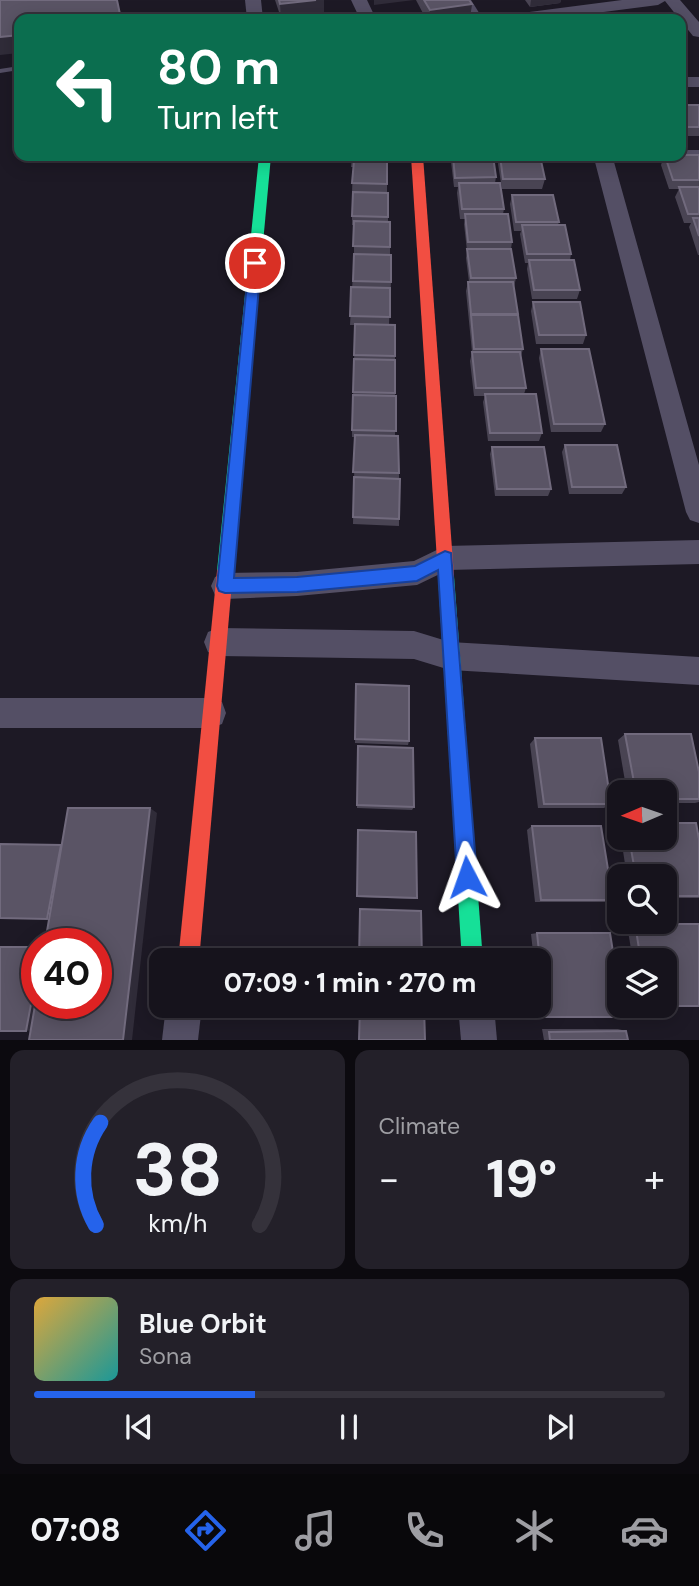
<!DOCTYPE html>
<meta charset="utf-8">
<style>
body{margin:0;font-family:"DM Sans",sans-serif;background:#232029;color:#f1f3f6;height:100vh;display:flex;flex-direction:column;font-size:26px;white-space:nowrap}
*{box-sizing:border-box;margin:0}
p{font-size:23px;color:#9e9ea3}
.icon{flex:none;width:38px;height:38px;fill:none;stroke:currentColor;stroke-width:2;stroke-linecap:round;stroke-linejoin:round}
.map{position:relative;height:1040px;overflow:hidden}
.drawer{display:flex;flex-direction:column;gap:10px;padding:10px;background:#0c0a0f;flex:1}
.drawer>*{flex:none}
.top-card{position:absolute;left:14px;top:14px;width:672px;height:147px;border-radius:14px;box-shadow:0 4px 18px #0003,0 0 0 2px #35323b;background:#0b6e4f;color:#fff;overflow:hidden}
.needle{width:46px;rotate:268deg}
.tools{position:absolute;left:607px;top:780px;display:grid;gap:14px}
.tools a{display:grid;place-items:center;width:70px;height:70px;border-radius:14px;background:#16131c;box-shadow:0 4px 18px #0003,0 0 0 2px #35323b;font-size:35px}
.speed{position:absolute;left:21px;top:928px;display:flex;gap:14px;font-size:35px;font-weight:700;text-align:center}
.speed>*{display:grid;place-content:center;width:91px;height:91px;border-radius:50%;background:#16131c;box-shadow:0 4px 18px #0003,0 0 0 2px #35323b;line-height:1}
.speed .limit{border:10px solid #d22;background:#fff;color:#111}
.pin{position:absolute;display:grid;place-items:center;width:60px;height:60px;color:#fff;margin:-30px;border:4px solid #fff;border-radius:50%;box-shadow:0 2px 7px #0007}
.me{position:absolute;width:77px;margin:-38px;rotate:356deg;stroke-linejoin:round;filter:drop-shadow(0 0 5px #0008)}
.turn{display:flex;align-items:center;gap:24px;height:147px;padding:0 28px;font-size:32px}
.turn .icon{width:91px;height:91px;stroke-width:2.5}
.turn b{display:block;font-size:49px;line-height:60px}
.big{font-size:52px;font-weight:800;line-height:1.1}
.drawer .widget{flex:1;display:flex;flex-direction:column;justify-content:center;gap:10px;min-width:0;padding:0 24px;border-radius:14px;background:#232029}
.drawer .dial{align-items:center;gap:0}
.dial svg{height:182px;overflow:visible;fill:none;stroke:#35323b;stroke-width:7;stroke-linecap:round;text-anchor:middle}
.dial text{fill:#f1f3f6;stroke:none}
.song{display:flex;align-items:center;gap:21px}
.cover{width:84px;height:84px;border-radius:10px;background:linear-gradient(135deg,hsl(40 70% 55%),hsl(180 70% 35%))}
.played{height:7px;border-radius:4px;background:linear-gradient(90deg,#2563eb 35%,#35323b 35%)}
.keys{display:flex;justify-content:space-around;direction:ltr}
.heat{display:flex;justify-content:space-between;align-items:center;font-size:38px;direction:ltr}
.drawer .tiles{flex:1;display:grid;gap:10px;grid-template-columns:1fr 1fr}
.widget:last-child{grid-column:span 2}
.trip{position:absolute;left:149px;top:948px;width:402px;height:70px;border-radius:14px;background:#16131c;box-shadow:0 4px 18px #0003,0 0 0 2px #35323b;font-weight:800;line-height:70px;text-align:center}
.dock{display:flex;height:112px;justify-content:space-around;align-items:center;background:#09080b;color:#9e9ea3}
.dock .icon{width:49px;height:49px}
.dock .on{color:#2563eb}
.dock b{font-size:32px;color:#f1f3f6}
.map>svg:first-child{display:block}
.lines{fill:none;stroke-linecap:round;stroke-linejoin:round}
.lane{fill:#544f65;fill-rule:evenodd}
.street{fill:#544f65;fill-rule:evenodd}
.fast{fill:#16e098;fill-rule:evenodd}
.jam{fill:#f24e42;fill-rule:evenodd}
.wall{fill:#494453}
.shaded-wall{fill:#302c39}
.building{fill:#5a5465;stroke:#716a7d;stroke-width:2}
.route{fill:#2563eb;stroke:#184099;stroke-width:2}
</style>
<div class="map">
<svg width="699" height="1040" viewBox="0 0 699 1040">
<rect width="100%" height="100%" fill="#1d1925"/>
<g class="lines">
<polygon class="lane" points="19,66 19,70 0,73 0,69"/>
<g class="street">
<polygon points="245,0 261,0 263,19 247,19"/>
<polygon points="351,0 367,0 376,19 360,19"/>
<polygon points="455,0 471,0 483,19 467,19"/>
<polygon points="622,0 680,0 699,22 699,37 693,36 665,1 658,5 549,19 506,19 514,14"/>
<rect x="681" y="77" width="18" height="10"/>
<polygon points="681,150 699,150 699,162 614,162 699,465 699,523 690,520 686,512 595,162 417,163 407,157 681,156"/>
<polygon points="699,540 699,564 448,570 417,585 297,596 225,599 215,595 211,586 215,577 225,573 297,572 414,561 445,546"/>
<polygon points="218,628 414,631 450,642 699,657 699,685 450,670 414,659 218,656 208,652 204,642 208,632"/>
<polygon points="0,698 211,698 222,702 226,713 222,724 211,728 0,728"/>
<polygon points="166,1006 202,1006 198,1040 162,1040"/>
<polygon points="458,1006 494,1006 497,1040 461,1040"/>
</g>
<g class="fast">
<polygon points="259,156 271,156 233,571 231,576 225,578 219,576 217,571"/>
<polygon points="446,569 452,571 454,576 483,961 462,961 438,576 440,571"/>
</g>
<g class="jam">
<polygon points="411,156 423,156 454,576 452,581 446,583 440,581 438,576"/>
<polygon points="225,564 231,566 233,571 199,961 178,961 217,571 219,566"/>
</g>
</g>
<g class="wall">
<polygon points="275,0 324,0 324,13 281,18"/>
<polygon points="416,0 469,0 472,4 470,18 459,19 426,19"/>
<polygon points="525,0 561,0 560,3 530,7"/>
<rect x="681" y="105" width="18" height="31"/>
<polygon points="699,155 699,255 698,255 689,227 691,223 684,223 675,197 679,189 669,189 661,165 664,156"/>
<polygon points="352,156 385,156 385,161 387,161 387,193 352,192 353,167 351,167"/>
<polygon points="452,156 493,156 496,177 495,183 504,209 503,214 512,242 511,249 516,278 514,287 523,349 521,356 526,388 524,394 542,433 539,441 488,441 483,402 485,396 474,396 470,361 472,352 466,291 468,282 469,282 466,258 467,251 464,224 465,219 460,219 457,193 458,187 454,187 451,162"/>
<polygon points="500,156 545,179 542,189 502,189 498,164"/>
<polygon points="388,193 388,222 390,222 390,255 391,282 389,325 395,325 395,396 396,396 395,436 399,473 399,526 353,524 355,437 352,437 352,430 355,325 350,325 354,255 354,225 352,225 352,216"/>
<polygon points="512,195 559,222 558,225 571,254 570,260 580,290 577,299 532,299 527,269 528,263 525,263 520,234 521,231 514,231 510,204"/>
<polygon points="533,302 586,335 583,344 536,344 531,311"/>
<polygon points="541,349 605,424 601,432 551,432 539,358"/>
<polygon points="565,445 626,487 622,494 569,494 562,452"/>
<polygon points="492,447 551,489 548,496 495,496 490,454"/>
<polygon points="356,684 409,741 408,745 355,743"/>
<polygon points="625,734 699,772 699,802 695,803 665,803 665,793 627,793 618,740"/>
<polygon points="535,738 611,804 604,808 538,808 530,744"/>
<polygon points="358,746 414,807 412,810 357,808"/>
<polygon points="532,826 613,900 605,902 535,902 527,830"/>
<polygon points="358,830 417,898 415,899 357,897"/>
<polygon points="621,838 699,839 699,898 665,898 665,877 627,877"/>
<polygon points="635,924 665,961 633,961 627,925"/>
<polygon points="537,933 546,1017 540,1016 539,961 534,961 531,934"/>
<polygon points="542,1029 618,1029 626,1031 628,1040 544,1040"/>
</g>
<g class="shaded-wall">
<polygon points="316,0 324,0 324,13 281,18 280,4"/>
<polygon points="374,0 414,0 374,5"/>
<polygon points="531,0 561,0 560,3 530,7"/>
<polygon points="472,4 470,18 459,19 429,19 430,10"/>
<polygon points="19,35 19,53 0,55 0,37"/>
<polygon points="150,808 157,813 132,1040 123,1040"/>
<polygon points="61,845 66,847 53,920 47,919"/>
<polygon points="37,972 37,1003 33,1030 26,1031"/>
</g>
<g class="building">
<polygon points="0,0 117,0 121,19 19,19 19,35 0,37"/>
<polygon points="279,0 316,0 280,4"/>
<polygon points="424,0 469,0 472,4 430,10"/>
<rect x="681" y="105" width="18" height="22"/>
<polygon points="681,155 699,155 699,180 673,180 665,156"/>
<polygon points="352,156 385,156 385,159 351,158"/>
<polygon points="453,156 493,156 496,177 455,178"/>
<polygon points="500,156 540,156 545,179 503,179"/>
<polygon points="354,161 387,161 387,184 352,183"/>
<polygon points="459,183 500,183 504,209 462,209"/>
<polygon points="679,187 699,187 699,214 688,214"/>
<polygon points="353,192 388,193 388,217 352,216"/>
<polygon points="512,195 553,195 559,222 516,222"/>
<polygon points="465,214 508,214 512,242 468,242"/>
<polygon points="693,218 699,218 699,236"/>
<polygon points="354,221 390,222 390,247 353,246"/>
<polygon points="522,225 565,225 571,254 527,254"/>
<polygon points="467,249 511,249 516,278 471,278"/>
<polygon points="354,254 391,255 391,282 353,281"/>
<polygon points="529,260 574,260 580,290 534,290"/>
<polygon points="468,282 513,282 518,314 471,314"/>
<polygon points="351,287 390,288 390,317 350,316"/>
<polygon points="533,302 580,302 586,335 539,335"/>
<polygon points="471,315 518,315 523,349 474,349"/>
<polygon points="355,324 395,325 395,356 354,355"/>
<polygon points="541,349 589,349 605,424 554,424"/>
<polygon points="472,352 520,352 526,388 476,388"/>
<polygon points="354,359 395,360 395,393 353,392"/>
<polygon points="485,394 536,394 542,433 490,433"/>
<polygon points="353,395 396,396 396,431 352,430"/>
<polygon points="355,435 398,436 399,473 353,472"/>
<polygon points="565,445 617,445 626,487 572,487"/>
<polygon points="492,447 544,447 551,489 497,489"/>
<polygon points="354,477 400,479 399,519 353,517"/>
<polygon points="356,684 409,686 409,741 355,739"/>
<polygon points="625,734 691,734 699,772 699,799 665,799 665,793 636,793"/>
<polygon points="535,738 601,738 611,804 544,804"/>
<polygon points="358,746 413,748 414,807 357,805"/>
<polygon points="68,808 150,808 123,1040 29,1040 37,994 37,1003 96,1003 96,943 45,943"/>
<polygon points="665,823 696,823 699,839 699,896 665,896 665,877 636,877 629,838 665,838"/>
<polygon points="532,826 601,826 613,900 541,900"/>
<polygon points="358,830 416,832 417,898 357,896"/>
<polygon points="0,844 61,845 47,919 0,918"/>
<polygon points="360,909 421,911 422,961 359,961"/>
<polygon points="635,924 699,924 699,1006 665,1006 665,961 641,961"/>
<polygon points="537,933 610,933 620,996 620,1006 621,1006 623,1017 546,1017"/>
<polygon points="0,947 37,947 37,972 26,1031 0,1031"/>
<polygon points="360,1006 424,1006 425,1040 359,1040"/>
<polygon points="626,1031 628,1040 550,1040 549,1032"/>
</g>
<polygon class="route" points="255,259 261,263 234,578 297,577 415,566 445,551 451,553 477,877 474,885 467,888 460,885 457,877 438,570 417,581 297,592 225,593 219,591 217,586 249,263"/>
</svg>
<div class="tools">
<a><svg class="needle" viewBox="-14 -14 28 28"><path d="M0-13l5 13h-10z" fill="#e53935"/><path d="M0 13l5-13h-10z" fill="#9e9ea3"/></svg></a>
<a><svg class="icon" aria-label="search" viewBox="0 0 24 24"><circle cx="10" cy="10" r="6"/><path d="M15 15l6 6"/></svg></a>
<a><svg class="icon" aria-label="layers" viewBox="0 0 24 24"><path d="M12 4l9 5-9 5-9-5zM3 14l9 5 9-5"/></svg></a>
</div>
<div class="speed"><div class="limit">40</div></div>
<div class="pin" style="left:255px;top:263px;background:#d93025"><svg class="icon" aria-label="arrive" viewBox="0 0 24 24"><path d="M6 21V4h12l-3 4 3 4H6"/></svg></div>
<svg class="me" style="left:467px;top:877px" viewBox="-20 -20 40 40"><path d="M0-17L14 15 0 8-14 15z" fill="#2563eb" stroke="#fff" stroke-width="4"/></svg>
<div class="trip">07:09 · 1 min · 270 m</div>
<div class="top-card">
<div class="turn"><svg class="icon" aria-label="left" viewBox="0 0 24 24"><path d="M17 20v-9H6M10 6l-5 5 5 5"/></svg><div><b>80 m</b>Turn left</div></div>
</div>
</div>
<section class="drawer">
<div class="tiles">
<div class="widget dial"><svg viewBox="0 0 100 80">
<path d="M14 69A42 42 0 1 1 86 69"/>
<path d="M14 69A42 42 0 0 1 16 24" stroke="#2563eb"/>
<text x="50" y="56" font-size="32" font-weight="700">38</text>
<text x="50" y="72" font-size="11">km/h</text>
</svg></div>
<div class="widget"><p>Climate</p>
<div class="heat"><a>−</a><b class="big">19°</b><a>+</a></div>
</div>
<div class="widget">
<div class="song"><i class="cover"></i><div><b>Blue Orbit</b><p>Sona</p></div></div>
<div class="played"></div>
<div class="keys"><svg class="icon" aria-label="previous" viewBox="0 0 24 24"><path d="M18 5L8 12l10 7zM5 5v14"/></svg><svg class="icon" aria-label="pause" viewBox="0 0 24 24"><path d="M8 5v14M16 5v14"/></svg><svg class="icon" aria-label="next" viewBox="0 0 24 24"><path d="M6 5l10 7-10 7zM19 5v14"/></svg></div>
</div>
</div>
</section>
<nav class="dock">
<b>07:08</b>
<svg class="icon on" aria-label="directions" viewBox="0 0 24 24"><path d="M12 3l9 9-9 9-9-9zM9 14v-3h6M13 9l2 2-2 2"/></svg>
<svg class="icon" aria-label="music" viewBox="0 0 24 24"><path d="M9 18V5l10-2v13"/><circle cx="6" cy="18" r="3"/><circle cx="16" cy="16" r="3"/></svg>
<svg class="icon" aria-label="phone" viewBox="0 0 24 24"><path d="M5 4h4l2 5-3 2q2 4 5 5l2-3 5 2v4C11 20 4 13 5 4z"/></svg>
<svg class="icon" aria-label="climate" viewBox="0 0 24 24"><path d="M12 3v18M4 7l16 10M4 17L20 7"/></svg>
<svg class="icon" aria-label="car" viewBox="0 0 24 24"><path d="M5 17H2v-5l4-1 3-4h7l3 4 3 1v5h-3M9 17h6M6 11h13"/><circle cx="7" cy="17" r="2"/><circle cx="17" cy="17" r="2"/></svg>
</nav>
